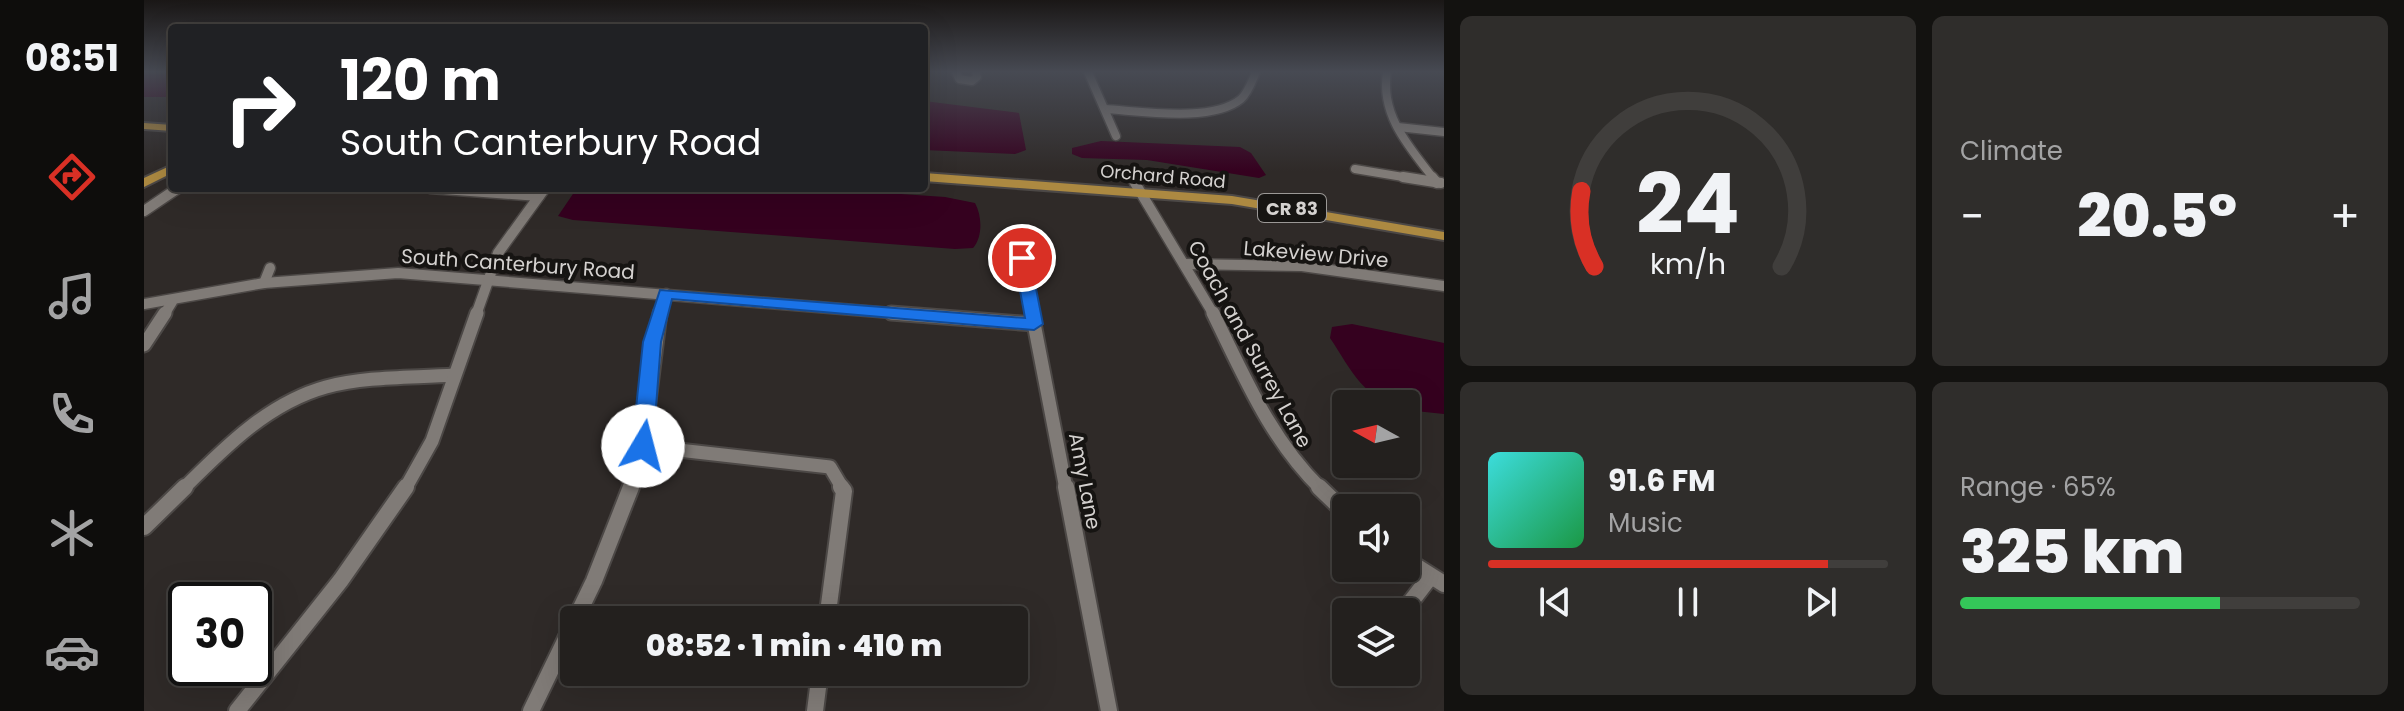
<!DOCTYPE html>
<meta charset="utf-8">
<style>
body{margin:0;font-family:Poppins,sans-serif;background:#2f2d2b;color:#f1f3f6;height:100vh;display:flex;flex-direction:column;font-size:30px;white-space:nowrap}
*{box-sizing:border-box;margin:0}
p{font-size:26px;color:#a3a3a4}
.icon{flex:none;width:44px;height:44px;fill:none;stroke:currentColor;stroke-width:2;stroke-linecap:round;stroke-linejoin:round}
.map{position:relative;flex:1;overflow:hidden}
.panel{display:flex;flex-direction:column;gap:16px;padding:16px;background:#131210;width:960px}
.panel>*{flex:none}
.hud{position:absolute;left:24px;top:24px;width:760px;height:168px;border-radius:8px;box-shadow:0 8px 32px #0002,0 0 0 2px #403e3c;background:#202124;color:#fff;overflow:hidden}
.needle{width:52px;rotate:278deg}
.buttons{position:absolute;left:1188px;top:390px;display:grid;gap:16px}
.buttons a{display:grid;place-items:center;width:88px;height:88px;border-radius:8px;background:#23201e;box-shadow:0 8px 32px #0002,0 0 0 2px #403e3c;font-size:40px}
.speed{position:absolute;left:24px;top:582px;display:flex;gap:16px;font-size:40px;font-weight:700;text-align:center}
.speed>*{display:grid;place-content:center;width:104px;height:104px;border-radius:50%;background:#23201e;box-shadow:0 8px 32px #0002,0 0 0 2px #403e3c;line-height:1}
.speed .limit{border:4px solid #111;border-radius:12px;background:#fff;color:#111}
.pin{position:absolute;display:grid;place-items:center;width:68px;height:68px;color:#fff;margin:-34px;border:4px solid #fff;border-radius:50%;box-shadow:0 2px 8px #0007}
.me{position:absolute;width:88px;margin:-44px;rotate:8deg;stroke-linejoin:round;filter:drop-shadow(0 0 6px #0008)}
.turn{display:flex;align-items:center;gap:28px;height:168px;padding:0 40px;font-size:36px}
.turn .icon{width:104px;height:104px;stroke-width:2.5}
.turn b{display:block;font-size:56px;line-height:68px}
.big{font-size:60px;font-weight:800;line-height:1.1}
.panel .widget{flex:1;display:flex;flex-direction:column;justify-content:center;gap:12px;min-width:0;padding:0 28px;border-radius:12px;background:#2f2d2b}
.panel .dial{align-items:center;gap:0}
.dial svg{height:208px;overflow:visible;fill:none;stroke:#403e3c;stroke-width:7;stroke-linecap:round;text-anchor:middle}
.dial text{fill:#f1f3f6;stroke:none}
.song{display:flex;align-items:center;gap:24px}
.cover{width:96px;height:96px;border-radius:12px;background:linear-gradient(135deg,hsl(180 70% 55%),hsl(140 70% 35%))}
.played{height:8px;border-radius:4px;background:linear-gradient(90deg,#d93025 85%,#403e3c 85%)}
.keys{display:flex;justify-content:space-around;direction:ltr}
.heat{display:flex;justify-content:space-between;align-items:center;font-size:44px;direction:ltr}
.charge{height:12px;border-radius:6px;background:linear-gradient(90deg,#34c759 65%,#403e3c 0)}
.panel .tiles{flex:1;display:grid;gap:16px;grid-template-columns:repeat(2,1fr)}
.trip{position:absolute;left:416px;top:606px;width:468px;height:80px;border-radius:8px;background:#23201e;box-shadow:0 8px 32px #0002,0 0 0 2px #403e3c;font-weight:800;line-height:80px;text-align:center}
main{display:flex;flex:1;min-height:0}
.dock{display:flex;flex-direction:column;width:144px;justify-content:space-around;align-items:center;background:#0e0d0c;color:#a3a3a4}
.dock .icon{width:56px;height:56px}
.dock .current{color:#d93025}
.dock b{font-size:36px;color:#f1f3f6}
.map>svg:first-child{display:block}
.water{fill:#35011f}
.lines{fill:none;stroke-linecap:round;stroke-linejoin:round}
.minor-far3-casing{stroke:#4c4846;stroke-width:11}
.minor-far2-casing{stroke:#4c4846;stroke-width:13}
.minor-far1-casing{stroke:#4c4846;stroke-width:17}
.minor-casing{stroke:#4c4846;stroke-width:20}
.major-casing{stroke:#4c4846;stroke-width:4}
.minor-far3{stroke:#807b77;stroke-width:8}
.minor-far2{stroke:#807b77;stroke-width:10}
.minor-far1{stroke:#807b77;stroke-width:13}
.minor{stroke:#807b77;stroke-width:16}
.major{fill:#ac8941;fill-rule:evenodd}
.route{fill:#1a73e8;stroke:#114b97;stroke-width:2}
.labels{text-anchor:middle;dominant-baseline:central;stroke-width:8;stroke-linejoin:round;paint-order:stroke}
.far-street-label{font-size:18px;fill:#d4d1cf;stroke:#161412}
.shield{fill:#161412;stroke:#9b9896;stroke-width:2}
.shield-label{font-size:18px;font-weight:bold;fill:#d4d1cf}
.street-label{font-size:20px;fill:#d4d1cf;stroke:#161412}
</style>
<main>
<nav class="dock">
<b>08:51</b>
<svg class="icon current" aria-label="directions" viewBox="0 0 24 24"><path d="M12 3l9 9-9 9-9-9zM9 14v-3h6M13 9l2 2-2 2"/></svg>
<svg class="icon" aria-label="music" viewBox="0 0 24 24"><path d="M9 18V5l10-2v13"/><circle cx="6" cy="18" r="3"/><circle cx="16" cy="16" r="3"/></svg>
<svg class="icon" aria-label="phone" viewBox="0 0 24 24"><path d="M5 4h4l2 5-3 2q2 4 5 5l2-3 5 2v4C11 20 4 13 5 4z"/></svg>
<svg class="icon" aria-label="climate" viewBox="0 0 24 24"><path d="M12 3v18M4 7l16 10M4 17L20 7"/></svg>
<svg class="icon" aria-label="car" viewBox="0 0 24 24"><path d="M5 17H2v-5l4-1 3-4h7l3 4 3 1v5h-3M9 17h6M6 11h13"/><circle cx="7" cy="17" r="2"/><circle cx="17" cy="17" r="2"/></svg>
</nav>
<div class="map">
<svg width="1300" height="711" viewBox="0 0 1300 711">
<rect width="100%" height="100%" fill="#2f2a28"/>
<g class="water">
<rect x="0" y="72" width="28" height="25"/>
<polygon points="780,101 875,113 882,150 871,154 780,150"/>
<polygon points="957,141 1096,147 1107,153 1122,175 1115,178 1003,160 938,158 928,154 928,148"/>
<path d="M 433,188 L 668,188 L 801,197 L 831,203 C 838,216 839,237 829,248 L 811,249 L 429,220 L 414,216 Z"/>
<path d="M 1208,324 L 1300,343 L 1300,414 L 1262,410 L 1262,404 C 1221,404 1207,369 1186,338 L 1188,327 Z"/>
</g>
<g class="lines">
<g class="minor-far3-casing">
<g id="minor-far3">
<polyline points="812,72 815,79 828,81 833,77 832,72"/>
<polyline points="944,72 972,136"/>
<path d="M 1243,72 C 1236,115 1265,147 1290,179"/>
<path d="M 961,109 C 996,111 1068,123 1097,99 C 1104,93 1108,81 1112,72"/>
<polyline points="1254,127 1300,132"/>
<polyline points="1211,169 1271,179"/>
</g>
</g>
<g class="minor-far2-casing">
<g id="minor-far2">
<polyline points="1259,177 1297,183"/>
<polyline points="1288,177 1293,183"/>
<polyline points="991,183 1070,315"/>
<polyline points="286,188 395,196"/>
<polyline points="0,211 34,188"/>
<polyline points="878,258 889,315"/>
<polyline points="1040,264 1158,266 1300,286"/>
<polyline points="120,283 126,268"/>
<polyline points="0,304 120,283 254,273 772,315"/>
<polyline points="20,315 28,302"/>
<polyline points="332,315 354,253 401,188"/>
<polyline points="515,315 522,294"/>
</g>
</g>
<g class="minor-far1-casing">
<g id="minor-far1">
<polyline points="747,313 890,324"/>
<polyline points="888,313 922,489"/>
<path d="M 1069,313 C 1100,376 1126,439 1177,489"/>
<polyline points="0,345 21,313"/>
<polyline points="499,446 686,467 699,489"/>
<path d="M 39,489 C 80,448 124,403 182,387 C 223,376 268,378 310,375"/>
<polyline points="261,489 288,441 333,313"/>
<polyline points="487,489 502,426 516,313"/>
</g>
</g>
<g class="minor-casing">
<g id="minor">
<polyline points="922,487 965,711"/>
<polyline points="1175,487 1202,513"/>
<polyline points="0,527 41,487"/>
<polyline points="1262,560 1300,584"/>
<polyline points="1259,612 1286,577"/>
<polyline points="683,620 700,491 697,487"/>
<polyline points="93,711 197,580 262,487"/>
<polyline points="387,711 450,581 487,487"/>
<polyline points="671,711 676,672"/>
</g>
</g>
<g class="major-casing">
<g id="major">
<polygon points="0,123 28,125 28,131 0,129"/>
<polygon points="28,165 28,173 0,187 0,178"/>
<polygon points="780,173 1088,196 1300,232 1300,240 1088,204 780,181"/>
</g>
</g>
<use href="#minor-far3" class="minor-far3"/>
<use href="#minor-far2" class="minor-far2"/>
<use href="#minor-far1" class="minor-far1"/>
<use href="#minor" class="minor"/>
<use href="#major" class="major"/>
</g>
<linearGradient id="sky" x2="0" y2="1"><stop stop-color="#1a1716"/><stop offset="0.42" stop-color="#474a53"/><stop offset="1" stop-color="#474a53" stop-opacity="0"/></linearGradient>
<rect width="1300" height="171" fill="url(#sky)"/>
<polygon class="route" points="878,253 886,258 899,324 890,330 528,299 517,342 509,446 499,454 488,446 499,342 516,290 881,318 870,258"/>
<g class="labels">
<g class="far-street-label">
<text transform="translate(1019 176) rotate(5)">Orchard Road</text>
</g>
<rect class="shield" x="1114" y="194" width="68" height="28" rx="6"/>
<g class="shield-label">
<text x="1148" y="208">CR 83</text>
</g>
<g class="street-label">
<text transform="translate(1172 254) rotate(5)">Lakeview Drive</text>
<text transform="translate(374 264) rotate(4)">South Canterbury Road</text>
<text transform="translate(1106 344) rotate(61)">Coach and Surrey Lane</text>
<text transform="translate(941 481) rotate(79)">Amy Lane</text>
</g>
</g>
</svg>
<div class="buttons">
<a><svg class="needle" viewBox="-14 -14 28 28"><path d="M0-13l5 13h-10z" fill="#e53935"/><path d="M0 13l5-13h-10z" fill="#a3a3a4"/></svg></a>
<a><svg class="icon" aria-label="sound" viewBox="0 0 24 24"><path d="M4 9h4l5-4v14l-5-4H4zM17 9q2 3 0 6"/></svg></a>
<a><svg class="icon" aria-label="layers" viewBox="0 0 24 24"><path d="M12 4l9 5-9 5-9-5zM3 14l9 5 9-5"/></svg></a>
</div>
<div class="speed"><div class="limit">30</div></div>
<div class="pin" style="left:878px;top:258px;background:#d93025"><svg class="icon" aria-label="arrive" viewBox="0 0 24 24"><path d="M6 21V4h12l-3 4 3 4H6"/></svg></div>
<svg class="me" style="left:499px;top:446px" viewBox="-20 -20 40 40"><circle r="19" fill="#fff"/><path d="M0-13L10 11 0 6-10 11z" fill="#1a73e8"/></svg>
<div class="trip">08:52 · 1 min · 410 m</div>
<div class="hud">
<div class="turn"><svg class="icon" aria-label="right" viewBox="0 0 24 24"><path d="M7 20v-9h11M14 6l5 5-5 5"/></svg><div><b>120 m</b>South Canterbury Road</div></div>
</div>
</div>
<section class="panel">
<div class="tiles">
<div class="widget dial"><svg viewBox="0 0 100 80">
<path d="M14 69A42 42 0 1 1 86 69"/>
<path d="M14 69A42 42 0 0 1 9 40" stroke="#d93025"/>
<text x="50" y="56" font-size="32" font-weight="700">24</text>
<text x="50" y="72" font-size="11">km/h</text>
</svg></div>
<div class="widget"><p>Climate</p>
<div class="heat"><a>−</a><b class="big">20.5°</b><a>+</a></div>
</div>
<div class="widget">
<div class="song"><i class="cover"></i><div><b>91.6 FM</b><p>Music</p></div></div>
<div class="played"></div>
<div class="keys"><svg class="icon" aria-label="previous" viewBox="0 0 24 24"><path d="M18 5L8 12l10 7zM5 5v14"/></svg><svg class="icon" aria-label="pause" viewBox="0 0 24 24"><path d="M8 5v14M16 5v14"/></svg><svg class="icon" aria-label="next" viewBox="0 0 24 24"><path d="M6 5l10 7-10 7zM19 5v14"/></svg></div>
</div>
<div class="widget"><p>Range · 65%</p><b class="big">325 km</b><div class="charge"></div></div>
</div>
</section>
</main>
